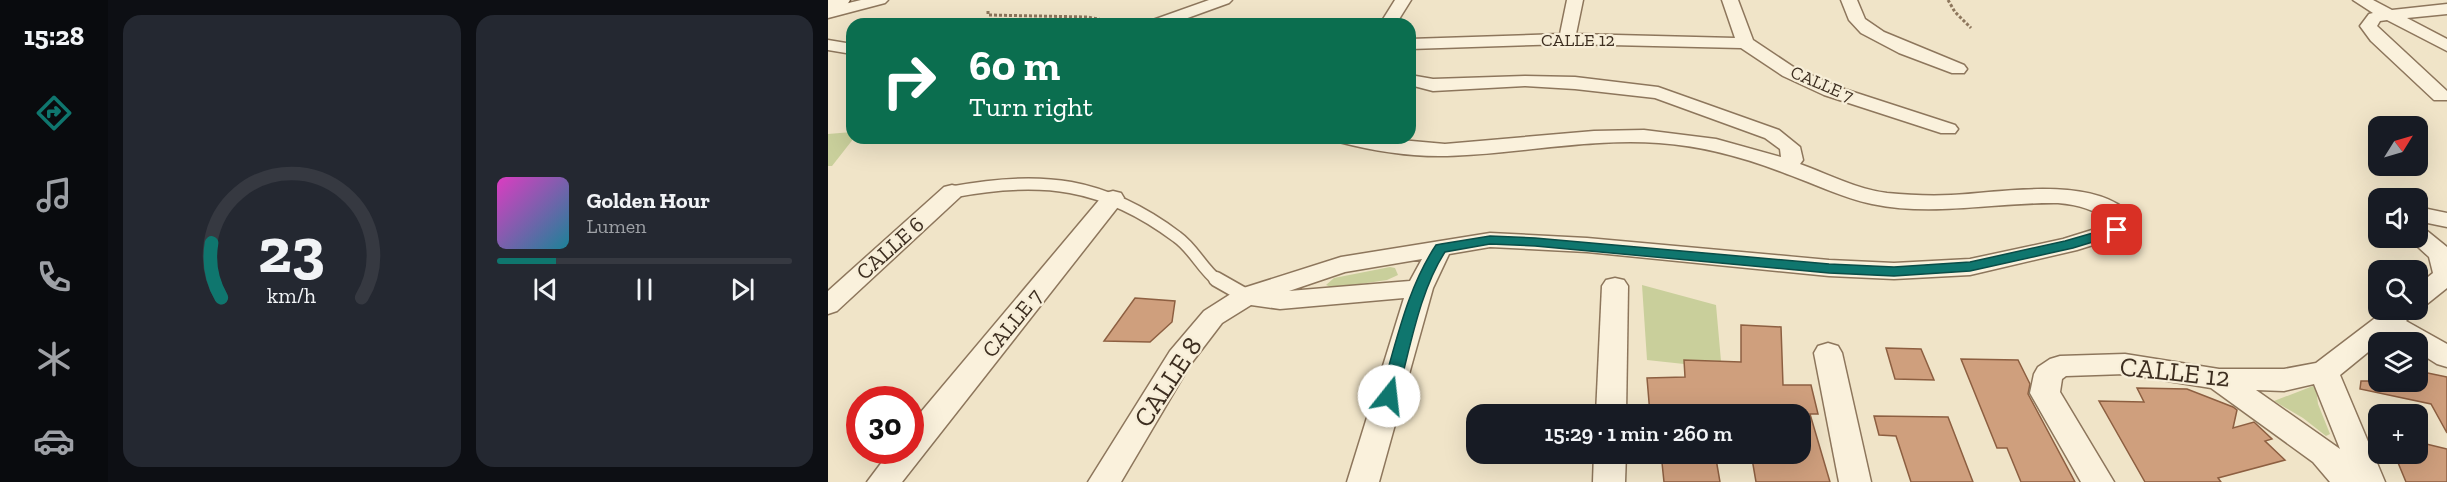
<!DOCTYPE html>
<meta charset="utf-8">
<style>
body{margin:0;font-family:"Zilla Slab",serif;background:#242831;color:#f1f3f6;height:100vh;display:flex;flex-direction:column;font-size:22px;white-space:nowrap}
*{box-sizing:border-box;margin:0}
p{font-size:20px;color:#9ea1a6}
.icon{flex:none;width:33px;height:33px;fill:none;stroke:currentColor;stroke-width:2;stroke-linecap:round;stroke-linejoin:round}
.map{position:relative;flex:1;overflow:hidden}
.panel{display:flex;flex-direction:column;gap:15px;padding:15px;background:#0d0f14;width:720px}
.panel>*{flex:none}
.top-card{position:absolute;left:18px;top:18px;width:570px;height:126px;border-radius:18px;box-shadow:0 6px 24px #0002;background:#0b6e4f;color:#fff;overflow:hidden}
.needle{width:39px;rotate:53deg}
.tools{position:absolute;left:1540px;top:116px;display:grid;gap:12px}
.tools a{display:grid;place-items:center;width:60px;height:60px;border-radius:12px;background:#171b24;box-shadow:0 6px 24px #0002;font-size:30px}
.speed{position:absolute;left:18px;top:386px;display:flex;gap:12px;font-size:30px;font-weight:700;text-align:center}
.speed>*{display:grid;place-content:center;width:78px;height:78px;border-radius:50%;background:#171b24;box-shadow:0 6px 24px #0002;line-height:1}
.speed .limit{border:9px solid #d22;background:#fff;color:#111}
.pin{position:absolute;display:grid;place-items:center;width:51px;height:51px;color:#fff;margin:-26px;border-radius:12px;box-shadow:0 3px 9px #0006}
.me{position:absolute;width:66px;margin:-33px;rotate:16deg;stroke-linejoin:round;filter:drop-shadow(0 0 4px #0008)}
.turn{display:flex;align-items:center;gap:21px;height:126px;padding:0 24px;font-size:27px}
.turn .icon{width:78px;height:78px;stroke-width:2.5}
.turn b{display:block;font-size:42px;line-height:51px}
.panel .tile{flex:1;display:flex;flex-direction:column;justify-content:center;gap:9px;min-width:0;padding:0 21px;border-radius:18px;background:#242831}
.panel .dial{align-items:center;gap:0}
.dial svg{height:156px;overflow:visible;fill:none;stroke:#363941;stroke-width:7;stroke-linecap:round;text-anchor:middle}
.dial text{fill:#f1f3f6;stroke:none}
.song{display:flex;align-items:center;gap:18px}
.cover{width:72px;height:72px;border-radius:9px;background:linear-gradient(135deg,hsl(310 70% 55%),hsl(190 70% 35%))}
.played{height:6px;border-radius:3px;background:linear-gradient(90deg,#0f766e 20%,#363941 20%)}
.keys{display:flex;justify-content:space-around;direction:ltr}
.panel .tiles{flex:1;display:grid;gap:15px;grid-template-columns:repeat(2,1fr)}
.trip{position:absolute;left:638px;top:404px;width:345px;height:60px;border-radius:18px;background:#171b24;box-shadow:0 6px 24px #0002;font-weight:600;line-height:60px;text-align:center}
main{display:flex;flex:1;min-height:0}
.tabs{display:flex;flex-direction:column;width:108px;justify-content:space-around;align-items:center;background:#090b0e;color:#9ea1a6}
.tabs .icon{width:42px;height:42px}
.tabs .selected{color:#0f766e}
.tabs b{font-size:27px;color:#f1f3f6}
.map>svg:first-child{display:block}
.green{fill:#c9cf9b}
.building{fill:#cf9f7d;stroke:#8d5f41;stroke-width:1.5}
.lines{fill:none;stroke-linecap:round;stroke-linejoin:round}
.lane-far1-casing{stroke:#8d765c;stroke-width:14}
.lane-casing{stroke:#8d765c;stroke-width:17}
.street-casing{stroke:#8d765c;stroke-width:3}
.secondary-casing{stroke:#6f573f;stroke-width:3}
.path{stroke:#8d765c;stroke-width:3;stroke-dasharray:3 2;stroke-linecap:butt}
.lane-far1{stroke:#faf1dc;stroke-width:11}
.lane{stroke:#faf1dc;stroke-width:14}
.street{fill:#faf1dc;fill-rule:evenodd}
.secondary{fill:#faf1dc;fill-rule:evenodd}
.route{fill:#0f766e;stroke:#0a4d48;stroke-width:1.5}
.labels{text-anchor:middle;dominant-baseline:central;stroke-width:4.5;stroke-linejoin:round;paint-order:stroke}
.far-street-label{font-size:18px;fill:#3d2e20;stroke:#f7eed8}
.street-label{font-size:22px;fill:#3d2e20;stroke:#f7eed8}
.near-street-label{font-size:27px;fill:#3d2e20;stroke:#f7eed8}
</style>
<main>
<nav class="tabs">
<b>15:28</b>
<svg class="icon selected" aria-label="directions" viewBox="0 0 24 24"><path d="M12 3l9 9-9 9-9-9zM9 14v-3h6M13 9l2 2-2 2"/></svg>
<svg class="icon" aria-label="music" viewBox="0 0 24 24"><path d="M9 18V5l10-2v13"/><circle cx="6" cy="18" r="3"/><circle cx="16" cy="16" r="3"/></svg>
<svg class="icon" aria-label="phone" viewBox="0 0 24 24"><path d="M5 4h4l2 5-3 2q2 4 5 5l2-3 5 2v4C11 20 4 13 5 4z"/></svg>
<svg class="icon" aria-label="climate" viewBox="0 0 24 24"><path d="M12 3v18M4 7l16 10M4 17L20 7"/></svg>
<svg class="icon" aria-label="car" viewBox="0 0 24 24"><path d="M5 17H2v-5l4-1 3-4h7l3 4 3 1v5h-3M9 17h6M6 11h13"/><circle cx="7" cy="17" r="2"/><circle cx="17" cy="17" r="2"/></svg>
</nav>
<section class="panel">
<div class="tiles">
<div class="tile dial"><svg viewBox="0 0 100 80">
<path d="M14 69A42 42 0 1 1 86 69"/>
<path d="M14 69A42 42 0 0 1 9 41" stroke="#0f766e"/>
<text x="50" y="56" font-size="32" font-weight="700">23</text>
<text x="50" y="72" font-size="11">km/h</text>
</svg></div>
<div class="tile">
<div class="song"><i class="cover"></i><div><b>Golden Hour</b><p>Lumen</p></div></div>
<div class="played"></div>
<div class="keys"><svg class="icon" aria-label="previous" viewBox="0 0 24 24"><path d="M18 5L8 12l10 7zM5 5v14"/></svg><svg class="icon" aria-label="pause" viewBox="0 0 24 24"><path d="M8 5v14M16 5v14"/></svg><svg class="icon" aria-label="next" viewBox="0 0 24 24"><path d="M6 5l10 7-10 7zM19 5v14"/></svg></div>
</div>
</div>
</section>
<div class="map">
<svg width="1619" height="482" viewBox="0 0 1619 482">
<rect width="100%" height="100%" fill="#f0e4c8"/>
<g class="green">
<polygon points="24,132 24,138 26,138 4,166 0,166 0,134"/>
<polygon points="562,267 567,268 570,275 559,280 505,288 498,285 506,278"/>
<polygon points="814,285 888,305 893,361 856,360 856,364 819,360"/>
<polygon points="1485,386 1488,388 1490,404 1502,434 1498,436 1475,418 1446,401"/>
</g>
<g class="building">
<polygon points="307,298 347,301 344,322 322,342 276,341"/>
<polygon points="913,325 953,327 955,385 983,385 990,414 982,414 1002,482 928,482 923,453 972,453 972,414 822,414 819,378 857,377 856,360 913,362"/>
<polygon points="1058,348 1093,349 1106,380 1067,379"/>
<polygon points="1133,359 1190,360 1202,384 1200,394 1247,482 1193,482 1179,448 1169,448"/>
<polygon points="1590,371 1619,377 1619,433 1603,404 1532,389 1533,381 1590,381"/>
<polygon points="1309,388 1359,389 1405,407 1409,410 1405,428 1426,422 1444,439 1437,441 1457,460 1390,478 1393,482 1317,482 1271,401 1316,402"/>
<polygon points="1046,416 1120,417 1145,482 1083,482 1068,436 1051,435"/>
<polygon points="1590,442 1619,449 1619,482 1578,482 1566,453 1590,453"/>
<polygon points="833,453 887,453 892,482 836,482"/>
</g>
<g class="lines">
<g class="lane-far1-casing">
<path id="lane-far1" d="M 124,192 C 213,175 276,182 349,237 C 366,249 374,269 390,281"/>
</g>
<g class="lane-casing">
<polyline id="lane" points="388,279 418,296"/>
</g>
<g class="street-casing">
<g id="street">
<polygon points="33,0 60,0 57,3 0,18 0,8"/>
<polygon points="381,0 404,0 401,3 343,24 320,24 322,21"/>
<polygon points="567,0 583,0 568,24 552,24"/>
<polygon points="739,0 755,0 748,34 907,38 894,0 910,0 925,40 967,68 1010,87 1127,125 1130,129 1127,133 1113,133 996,95 955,76 913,48 739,44 582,49 582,39 732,34"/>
<polygon points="1013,0 1029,0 1037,19 1056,32 1136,65 1139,69 1136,73 1124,73 1071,53 1033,33 1021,20"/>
<polygon points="1525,0 1545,0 1564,10 1619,4 1619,14 1579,18 1619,39 1619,51 1559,20 1552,21 1549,26 1619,91 1619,100 1606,100 1543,41 1532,26 1541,14 1545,13"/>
<polygon points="0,40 24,44 24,54 0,50"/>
<path d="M 582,75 L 605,79 L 697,76 L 747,77 L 830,87 L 951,130 L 972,147 L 975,160 L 972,164 C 1000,174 1028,189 1059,193 C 1080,195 1102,196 1123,195 C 1171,193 1274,173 1307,220 L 1297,235 L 1249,250 L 1142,275 L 1066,279 L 1001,276 L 759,252 L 662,247 L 621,254 L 605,288 L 551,482 L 519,482 L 576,298 L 452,309 L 423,305 L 394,323 L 362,365 L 293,482 L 260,482 L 342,351 L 376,311 L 409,290 L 513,257 L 662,233 L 759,238 L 1001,260 L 1066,263 L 1142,259 L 1235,239 L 1280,225 L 1282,222 C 1266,209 1251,205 1230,203 C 1169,202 1105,217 1044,204 C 1015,198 987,184 959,174 C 918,158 876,146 831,143 C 760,138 690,154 619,156 C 583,157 546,151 511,142 L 508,138 L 550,138 L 617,144 L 766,131 L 816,130 L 888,139 L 953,157 L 952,149 L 937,138 L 827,98 L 747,89 L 697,86 L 605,91 L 582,85 ZM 594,259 L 582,281 L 461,291 L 517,272 Z"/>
<polygon points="124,185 132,187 135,192 132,197 9,311 0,314 0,291 116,187"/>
<polygon points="285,191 293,193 296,198 293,203 74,482 39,482 63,450 82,450 82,425 277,193"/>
<polygon points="1590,207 1619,213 1619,227 1590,221"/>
<polygon points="1590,228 1598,230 1619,247 1619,288 1599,304 1590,306 1590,285 1605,273 1601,257 1579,237 1590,237"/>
<polygon points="787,278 796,280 800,286 798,414 768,414 774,286 778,280"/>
<path d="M 1559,309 L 1589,309 L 1578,321 L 1619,344 L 1619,367 L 1609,364 L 1590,352 L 1590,342 L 1573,342 L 1561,335 L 1512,375 L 1557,482 L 1502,482 L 1485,462 L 1383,388 L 1297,374 L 1238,376 L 1234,379 L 1232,392 L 1286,482 L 1253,482 L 1202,393 L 1206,374 L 1210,367 L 1222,359 L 1232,356 L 1297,354 L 1391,369 L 1456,369 L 1488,363 ZM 1486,384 L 1512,449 L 1428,390 L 1456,391 Z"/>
<polygon points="1000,343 1010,346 1014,353 1043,482 1011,482 986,353 990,346"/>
<polygon points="766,453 798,453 797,482 765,482"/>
</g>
</g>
<g class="secondary-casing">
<polygon id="secondary" points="0,0 22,0 19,5 0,9"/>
</g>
<g class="path">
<polyline points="1120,0 1127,12 1143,28"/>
<polyline points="160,11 160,15 259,17 298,24"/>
</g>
<use href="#lane-far1" class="lane-far1"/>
<use href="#lane" class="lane"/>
<use href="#street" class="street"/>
<use href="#secondary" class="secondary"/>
</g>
<path class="route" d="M 1289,226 L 1294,227 L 1296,230 L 1294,233 L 1245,248 L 1142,271 L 1066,276 L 1001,273 L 707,246 L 662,244 L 617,252 C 591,292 582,350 569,396 L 566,400 L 561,402 L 555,400 L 552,396 C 568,345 578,290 608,245 L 613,244 L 662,236 L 707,238 L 1001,264 L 1066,267 L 1142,262 L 1237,241 Z"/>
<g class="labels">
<g class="far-street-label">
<text x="750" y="40">CALLE 12</text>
<text transform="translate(994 84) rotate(23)">CALLE 7</text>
</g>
<g class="street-label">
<text transform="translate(62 248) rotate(-42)">CALLE 6</text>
<text transform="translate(184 323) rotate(-51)">CALLE 7</text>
</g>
<g class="near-street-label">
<text transform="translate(1347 372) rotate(6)">CALLE 12</text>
<text transform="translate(340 382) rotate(-57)">CALLE 8</text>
</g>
</g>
</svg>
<div class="tools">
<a><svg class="needle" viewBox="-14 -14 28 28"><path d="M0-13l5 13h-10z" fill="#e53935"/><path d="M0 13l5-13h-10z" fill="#9ea1a6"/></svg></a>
<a><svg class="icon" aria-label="sound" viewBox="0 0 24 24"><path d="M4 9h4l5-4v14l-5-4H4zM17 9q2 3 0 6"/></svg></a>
<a><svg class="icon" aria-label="search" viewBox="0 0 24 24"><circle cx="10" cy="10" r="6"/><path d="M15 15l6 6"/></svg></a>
<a><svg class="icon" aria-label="layers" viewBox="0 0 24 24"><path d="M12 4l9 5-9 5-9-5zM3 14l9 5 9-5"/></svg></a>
<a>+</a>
</div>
<div class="speed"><div class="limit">30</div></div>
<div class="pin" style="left:1289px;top:230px;background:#d93025"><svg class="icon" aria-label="arrive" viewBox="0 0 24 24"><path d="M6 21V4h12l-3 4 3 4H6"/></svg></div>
<svg class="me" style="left:561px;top:396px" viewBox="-20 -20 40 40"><circle r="19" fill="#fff"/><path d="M0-13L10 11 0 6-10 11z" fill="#0f766e"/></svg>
<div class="trip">15:29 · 1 min · 260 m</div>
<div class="top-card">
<div class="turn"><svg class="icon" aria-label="right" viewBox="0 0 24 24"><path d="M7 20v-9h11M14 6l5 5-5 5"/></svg><div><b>60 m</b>Turn right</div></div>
</div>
</div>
</main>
